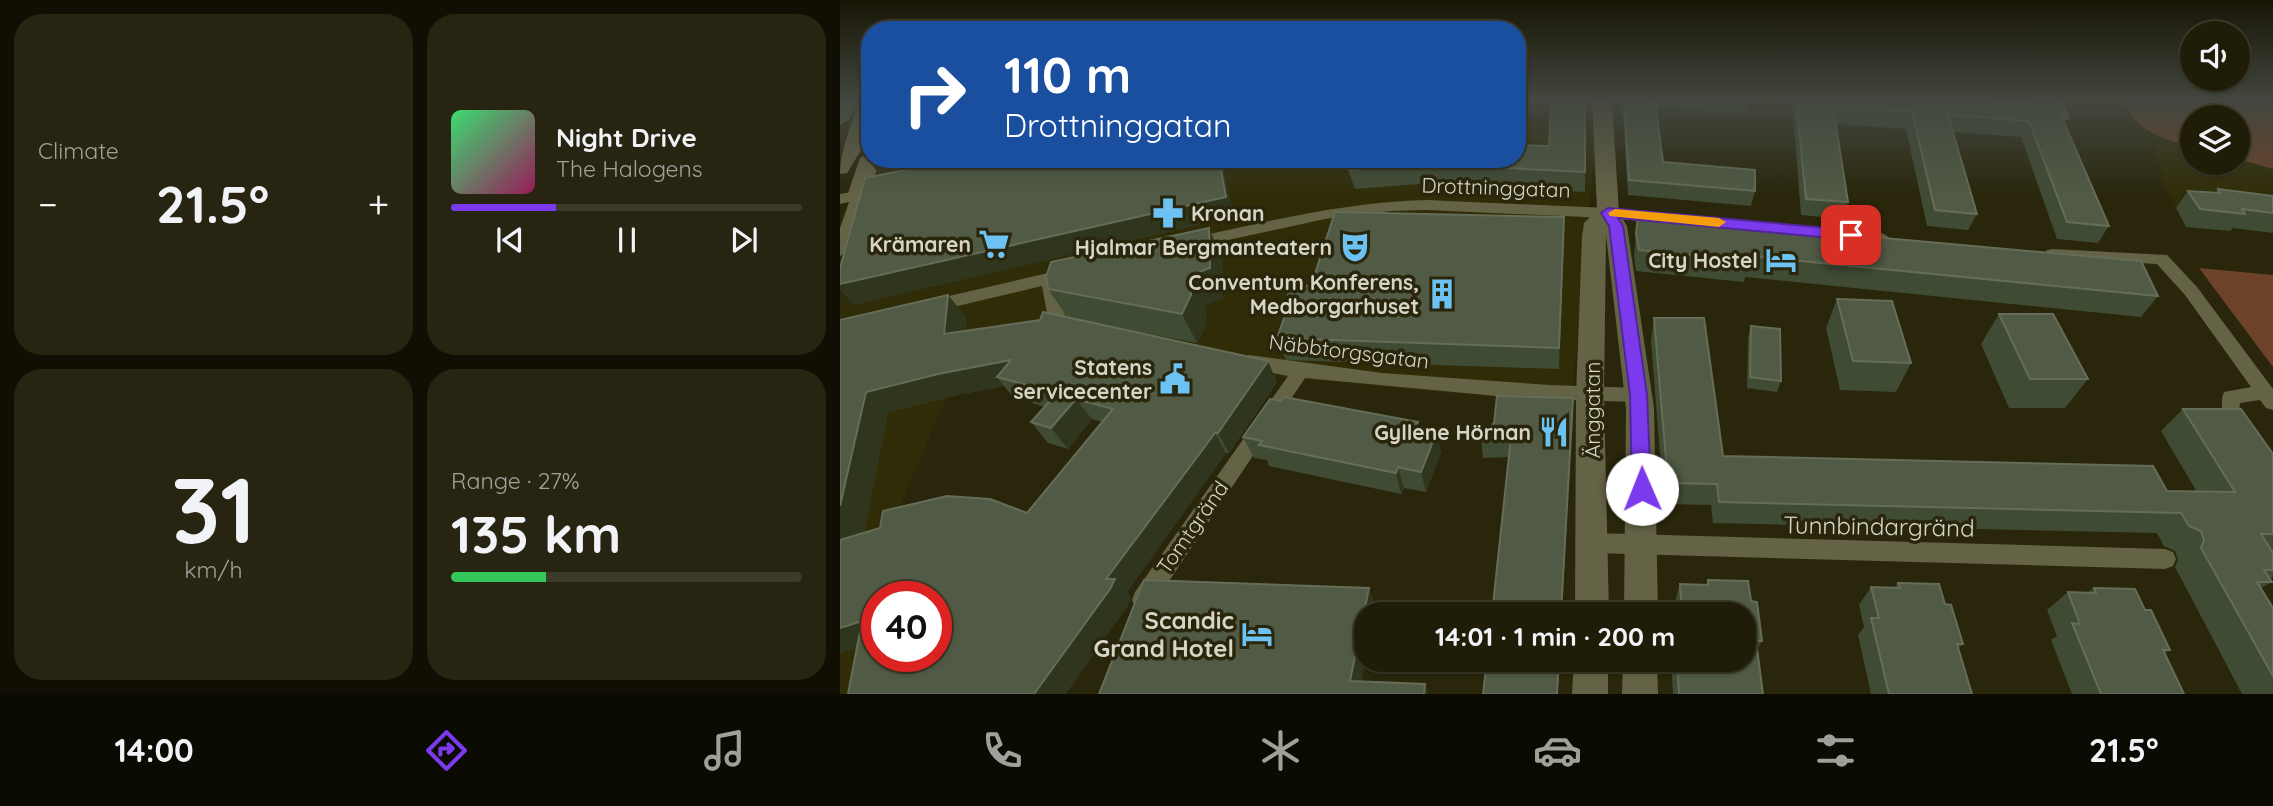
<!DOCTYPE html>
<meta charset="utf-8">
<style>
body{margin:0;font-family:Quicksand,sans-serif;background:#272512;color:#f1f3f6;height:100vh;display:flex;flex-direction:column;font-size:26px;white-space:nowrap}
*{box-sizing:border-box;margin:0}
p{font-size:23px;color:#a1a19c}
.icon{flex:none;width:38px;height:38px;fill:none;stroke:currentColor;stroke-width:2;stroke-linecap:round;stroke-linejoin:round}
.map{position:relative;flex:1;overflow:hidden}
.details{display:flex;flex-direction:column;gap:14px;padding:14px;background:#110f04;width:840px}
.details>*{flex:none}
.guide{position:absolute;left:21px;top:21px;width:665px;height:147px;border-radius:28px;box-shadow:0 2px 5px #0004,0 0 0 2px #3c3a29;background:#1a4fa0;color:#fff;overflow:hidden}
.fabs{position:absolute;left:1340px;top:21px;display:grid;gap:14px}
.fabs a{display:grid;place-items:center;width:70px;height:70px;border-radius:50%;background:#1f1c08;box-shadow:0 2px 5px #0004,0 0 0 2px #3c3a29;font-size:35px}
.speed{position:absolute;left:21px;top:581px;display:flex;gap:14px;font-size:35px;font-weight:700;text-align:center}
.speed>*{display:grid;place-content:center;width:91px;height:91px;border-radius:50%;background:#1f1c08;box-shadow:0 2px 5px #0004,0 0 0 2px #3c3a29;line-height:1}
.speed .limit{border:10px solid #d22;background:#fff;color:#111}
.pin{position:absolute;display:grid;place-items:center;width:60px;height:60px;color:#fff;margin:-30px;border-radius:14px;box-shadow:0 4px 10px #0006}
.me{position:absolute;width:77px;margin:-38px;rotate:359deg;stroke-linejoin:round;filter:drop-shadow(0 0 5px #0008)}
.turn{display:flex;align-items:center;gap:24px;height:147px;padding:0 28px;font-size:32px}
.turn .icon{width:91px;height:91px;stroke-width:2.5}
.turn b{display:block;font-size:49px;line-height:60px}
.big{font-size:52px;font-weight:800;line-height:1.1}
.details .tile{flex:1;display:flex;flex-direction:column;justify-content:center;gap:10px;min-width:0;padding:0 24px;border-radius:28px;background:#272512}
.details .dial{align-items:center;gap:0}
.dial b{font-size:91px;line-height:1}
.song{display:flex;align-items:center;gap:21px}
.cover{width:84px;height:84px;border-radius:10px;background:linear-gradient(135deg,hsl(140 70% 55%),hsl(330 70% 35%))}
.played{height:7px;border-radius:4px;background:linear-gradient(90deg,#7c3aed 30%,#3c3a29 30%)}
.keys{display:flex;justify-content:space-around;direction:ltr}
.heat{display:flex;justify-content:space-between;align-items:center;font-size:38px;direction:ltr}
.charge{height:10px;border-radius:5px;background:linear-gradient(90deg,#34c759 27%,#3c3a29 0)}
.details .tiles{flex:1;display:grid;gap:14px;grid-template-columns:repeat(2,1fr)}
.trip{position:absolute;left:514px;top:602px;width:402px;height:70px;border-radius:28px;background:#1f1c08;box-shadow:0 2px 5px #0004,0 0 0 2px #3c3a29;font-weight:800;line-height:70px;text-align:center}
.menu{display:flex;height:112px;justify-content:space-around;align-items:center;background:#0c0b03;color:#a1a19c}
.menu .icon{width:49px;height:49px}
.menu .active{color:#7c3aed}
.menu b{font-size:32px;color:#f1f3f6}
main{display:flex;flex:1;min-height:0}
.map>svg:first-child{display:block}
.built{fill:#2f2c07}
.green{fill:#6c4228}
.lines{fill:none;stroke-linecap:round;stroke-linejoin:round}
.street{fill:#656346;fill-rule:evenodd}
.secondary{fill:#656346;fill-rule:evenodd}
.wall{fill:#404b34;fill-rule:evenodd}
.shaded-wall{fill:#30361d}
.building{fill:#505a44;stroke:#656d58;stroke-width:2;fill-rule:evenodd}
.route{fill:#7c3aed;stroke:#51269a;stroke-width:2}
.slow{fill:#f59e0b}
.labels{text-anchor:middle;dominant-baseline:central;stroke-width:7;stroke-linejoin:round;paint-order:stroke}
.street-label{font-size:21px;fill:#d6d5c6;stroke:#29260b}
.poi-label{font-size:21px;font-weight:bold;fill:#d6d5c6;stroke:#29260b;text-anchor:end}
.near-street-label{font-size:24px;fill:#d6d5c6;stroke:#29260b}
.near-poi-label{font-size:24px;font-weight:bold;fill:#d6d5c6;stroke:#29260b;text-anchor:end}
</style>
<main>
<section class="details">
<div class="tiles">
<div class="tile"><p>Climate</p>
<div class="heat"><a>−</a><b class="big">21.5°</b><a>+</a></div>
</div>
<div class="tile">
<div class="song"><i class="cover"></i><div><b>Night Drive</b><p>The Halogens</p></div></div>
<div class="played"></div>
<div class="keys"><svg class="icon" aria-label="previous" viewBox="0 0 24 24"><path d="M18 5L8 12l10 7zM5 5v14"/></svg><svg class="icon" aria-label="pause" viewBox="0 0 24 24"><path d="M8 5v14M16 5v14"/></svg><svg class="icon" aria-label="next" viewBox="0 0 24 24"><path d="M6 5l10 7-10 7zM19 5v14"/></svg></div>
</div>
<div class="tile dial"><b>31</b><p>km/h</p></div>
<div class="tile"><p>Range · 27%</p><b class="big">135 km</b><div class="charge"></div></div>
</div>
</section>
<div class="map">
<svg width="1433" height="694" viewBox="0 0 1433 694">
<rect width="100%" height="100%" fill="#29260b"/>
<g class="built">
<polygon points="677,133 756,138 731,404 127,349 60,506 44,597 37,597 27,694 0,694 0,295 37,159 677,159"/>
<polygon points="1313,135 1353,147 1353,163 1398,163 1398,159 1433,169 1433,215 1336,208 1324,186"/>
</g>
<g class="green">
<path d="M 1284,100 L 1433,100 L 1433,169 L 1398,159 L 1398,117 L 1353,117 L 1353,147 C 1324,139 1294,132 1284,100 Z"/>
<polygon points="1359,268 1433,275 1433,367"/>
</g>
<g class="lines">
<g class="street">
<polygon points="1210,100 1222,100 1230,117 1228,120 1194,118 1194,112 1215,112"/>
<polygon points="32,188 39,193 37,196 24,199 8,251 0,256 0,228 9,202 0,204 0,194"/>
<path d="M 587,200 L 768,208 L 1042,233 L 1050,238 L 1042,243 L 768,218 L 587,210 L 550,211 L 485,219 L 351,248 L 343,243 L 351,238 C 429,221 506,202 587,200 Z"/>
<path d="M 1213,249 L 1327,255 L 1357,287 L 1433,389 L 1433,410 L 1426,408 L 1420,400 L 1400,403 L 1399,411 L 1412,430 L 1409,436 C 1387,443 1377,408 1384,392 L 1411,387 L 1345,295 L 1317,264 L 1207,258 L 1205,254 L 1207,250 Z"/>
<polygon points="229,268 237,274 235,278 218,282 226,320 236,325 239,329 230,335 212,328 209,324 202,286 92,312 84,306 92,300"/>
<polygon points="409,355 542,373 710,385 798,388 805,390 807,395 805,400 798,402 688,399 465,378 311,608 303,611 295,608 292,600 295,592 448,376 403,367 400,362 403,357"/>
<polygon points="753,533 1325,549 1333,552 1336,559 1333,566 1325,569 753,553 745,550 742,543 745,536"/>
</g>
<g class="secondary">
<polygon points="0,100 16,100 10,119 0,125"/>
<path d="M 19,100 L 30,100 L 28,139 L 7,173 L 0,174 C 0,148 12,126 19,100 Z"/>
<polygon points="752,100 772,100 779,213 787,226 814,408 818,614 784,614 786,408 766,235 764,396 769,614 735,614 736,396 742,237 744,223 757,210"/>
<polygon points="30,152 30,159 40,159 29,196 26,201 10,201 7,196 20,158"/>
<polygon points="734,660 768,660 768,694 732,694"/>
<polygon points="783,660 817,660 818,694 782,694"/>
</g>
</g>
<g class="wall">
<polygon points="677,100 745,100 745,192 591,183 515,189 504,159 677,159 709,146 711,103 677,104"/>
<polygon points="782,100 815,100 823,162 915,191 911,206 788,195"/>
<polygon points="818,100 909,100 906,114 817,107"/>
<polygon points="952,100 1208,100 1206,105 1269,226 1258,243 1217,239 1181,137 1113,132 1137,214 1128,230 1087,226 1066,129 996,124 1008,202 1002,219 961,215"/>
<polygon points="1378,189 1433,196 1433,233 1393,228 1390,231 1346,227 1336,208 1348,191 1375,193"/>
<polygon points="798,216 1318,296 1301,317 905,277 904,282 796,271 794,255"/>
<polygon points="724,239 719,369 446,360 437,338 447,310 445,304 471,286"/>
<path d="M 382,258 L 383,298 L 365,305 L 366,325 L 357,343 L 268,326 L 437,382 L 389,453 L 386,453 L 287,592 L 291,597 L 287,607 L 17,648 L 0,653 L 0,320 L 108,295 L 126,317 L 125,331 L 200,320 L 228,318 L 208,289 ZM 164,386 L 174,398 L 205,407 L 191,422 L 208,443 L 228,449 L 252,419 L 262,422 L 187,513 L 24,533 L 48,412 L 117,395 Z"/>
<polygon points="997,299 1071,363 1056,392 1000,390 986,328"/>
<polygon points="1159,314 1248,379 1225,408 1169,408 1141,344"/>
<polygon points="814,318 883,456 1327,491 1357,492 1321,431 1343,409 1433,454 1433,577 1430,579 1432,582 1421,588 1433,608 1433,694 1402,694 1335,567 1338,560 1335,551 1324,546 1317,533 873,523 871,505 824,504 811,341"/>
<polygon points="911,326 941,381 937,392 907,388 908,337"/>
<polygon points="732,419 669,457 643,458 641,438"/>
<polygon points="579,427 601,452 586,492 564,488 561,494 429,466 427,460 414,458 403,437"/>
<polygon points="868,580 911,601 922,641 917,650 923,694 833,694 831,660 905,660 905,614 836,614 835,602 840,584 866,585"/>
<polygon points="1058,583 1105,604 1123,644 1118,649 1132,694 1031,694 1018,635 1024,627 1019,605 1031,587 1054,588"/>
<polygon points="1254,588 1305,610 1330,650 1325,653 1344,694 1232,694 1211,640 1217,636 1207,610 1228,592 1247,593"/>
</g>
<g class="shaded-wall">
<polygon points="30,158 30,159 159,159 45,182 30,162 28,159"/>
<polygon points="379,159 382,159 394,217 14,305 0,290 0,284"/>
<polygon points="724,217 724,239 719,369 719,348"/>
<polygon points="369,228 382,258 383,298 365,305 366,325 357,343 342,314 351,275"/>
<polygon points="108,295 126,317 122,355 104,334"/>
<polygon points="171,360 157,377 164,386 117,395 48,412 19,560 0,548 0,506 26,392 98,374"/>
<polygon points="428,361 437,382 389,453 378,433"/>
<polygon points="733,398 722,614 721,614"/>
<polygon points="236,399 252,419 228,449 211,428"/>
<polygon points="597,431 601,452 586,492 581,472"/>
<polygon points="375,433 386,453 287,592 291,597 287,607 226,694 194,694 266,579"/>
<polygon points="558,467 564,488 561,494 556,473"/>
<polygon points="529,588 536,606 534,614 527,614 527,654 519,694 510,681"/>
<polygon points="22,621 37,642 0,653 0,628"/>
<polygon points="585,684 589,694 584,694"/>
</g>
<g class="building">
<polygon points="711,100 745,100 745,172 588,164 510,170 506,159 677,159 677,145 709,146"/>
<polygon points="784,100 815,100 823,162 915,170 915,191 789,180"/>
<polygon points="956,100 1141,100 1217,106 1269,226 1227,222 1189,121 1108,115 1137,214 1095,210 1072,112 993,107 1008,202 966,199"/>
<polygon points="31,159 46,159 30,162"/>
<polygon points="119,159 379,159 386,197 0,284 0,268 25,178"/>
<polygon points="1378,189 1433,196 1433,213 1402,209 1405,214 1360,209 1348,191 1380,193"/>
<polygon points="495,212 724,217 719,348 437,338 449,304 445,304 451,285 471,286"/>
<polygon points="798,216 1301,261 1318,296 909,256 909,261 799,250 796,234"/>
<polygon points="369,228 370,268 351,275 351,295 342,314 208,289 206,277 211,262"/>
<path d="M 108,295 L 104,334 L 200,320 L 203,312 L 428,361 L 378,433 L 375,433 L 266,579 L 275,579 L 270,589 L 194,694 L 8,694 L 22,621 L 0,628 L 0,540 L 40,528 L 43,511 L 107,496 L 150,499 L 187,513 L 273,409 L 236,399 L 211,428 L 191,422 L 217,393 L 157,377 L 171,360 L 98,374 L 26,392 L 0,506 L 0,320 ZM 37,597 L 96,597 L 96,656 L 37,656 Z"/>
<polygon points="997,299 1052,301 1071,363 1013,361"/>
<polygon points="1159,314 1213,314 1248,379 1190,379"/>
<polygon points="814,318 864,318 883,456 1313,466 1327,491 1395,492 1343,409 1401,409 1433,454 1433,534 1421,534 1433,553 1433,570 1424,570 1432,582 1417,582 1433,608 1433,676 1361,548 1364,540 1361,531 1349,526 1341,513 879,502 877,484 828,483"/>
<polygon points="911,326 940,329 941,381 910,377"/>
<polygon points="657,396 733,398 721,614 652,614 671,437 641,438 654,423"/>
<polygon points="444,397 578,422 576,426 597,431 581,472 558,467 556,473 419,445 422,441 403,437 430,399 441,401"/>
<polygon points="304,580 529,588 510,681 585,684 584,694 259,694"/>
<polygon points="868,580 908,581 911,601 917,602 922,641 916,641 923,694 839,694 837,660 905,660 905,614 842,614 840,584 868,585"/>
<polygon points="1058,583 1099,584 1105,604 1111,605 1123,644 1117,644 1132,694 1049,694 1031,618 1039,618 1031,587 1060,588"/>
<polygon points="1254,588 1295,589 1305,610 1311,610 1330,650 1323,650 1344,694 1261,694 1232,623 1240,624 1228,592 1256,593"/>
<polygon points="647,660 719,660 717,694 643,694"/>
</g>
<linearGradient id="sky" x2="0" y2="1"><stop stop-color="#171506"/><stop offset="0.51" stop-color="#43473f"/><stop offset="1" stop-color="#43473f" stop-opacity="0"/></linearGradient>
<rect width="1433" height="197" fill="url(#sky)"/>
<polygon class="route" points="768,208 1011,230 1018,235 1011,240 778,218 783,226 807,395 811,489 808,495 795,495 792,489 790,395 769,226 761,213"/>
<polygon class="slow" points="775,209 879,218 886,222 879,227 770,216 768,213"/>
<defs>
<g id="pharmacy-bare" transform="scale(2.415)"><path d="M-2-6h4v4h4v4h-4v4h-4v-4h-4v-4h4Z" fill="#6cc2f3" stroke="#29260b" stroke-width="2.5" paint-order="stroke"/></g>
<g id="supermarket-bare" transform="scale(2.415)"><path d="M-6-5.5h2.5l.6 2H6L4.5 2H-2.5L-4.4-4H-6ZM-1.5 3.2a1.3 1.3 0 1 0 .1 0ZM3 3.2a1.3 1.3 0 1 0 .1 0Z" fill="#6cc2f3" stroke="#29260b" stroke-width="2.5" paint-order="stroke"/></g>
<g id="theatre-bare" transform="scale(2.415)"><path d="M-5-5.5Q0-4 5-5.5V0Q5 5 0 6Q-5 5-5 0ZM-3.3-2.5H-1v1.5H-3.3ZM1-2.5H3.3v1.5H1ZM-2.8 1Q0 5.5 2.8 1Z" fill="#6cc2f3" stroke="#29260b" stroke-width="2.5" paint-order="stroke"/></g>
<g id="hotel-bare" transform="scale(2.415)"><path d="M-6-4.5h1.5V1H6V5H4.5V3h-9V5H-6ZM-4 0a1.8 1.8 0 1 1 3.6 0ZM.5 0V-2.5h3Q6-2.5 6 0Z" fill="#6cc2f3" stroke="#29260b" stroke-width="2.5" paint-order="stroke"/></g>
<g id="building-bare" transform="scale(2.415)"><path d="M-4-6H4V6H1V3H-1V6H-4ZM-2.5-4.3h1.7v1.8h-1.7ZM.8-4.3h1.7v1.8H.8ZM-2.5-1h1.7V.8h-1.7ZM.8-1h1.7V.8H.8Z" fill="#6cc2f3" stroke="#29260b" stroke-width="2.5" paint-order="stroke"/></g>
<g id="civic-bare" transform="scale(2.415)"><path d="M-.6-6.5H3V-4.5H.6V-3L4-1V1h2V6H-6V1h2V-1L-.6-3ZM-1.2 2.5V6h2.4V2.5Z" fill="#6cc2f3" stroke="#29260b" stroke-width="2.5" paint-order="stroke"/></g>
<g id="restaurant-bare" transform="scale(2.415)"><path d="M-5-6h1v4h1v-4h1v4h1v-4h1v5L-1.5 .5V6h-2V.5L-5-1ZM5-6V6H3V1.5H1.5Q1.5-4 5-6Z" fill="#6cc2f3" stroke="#29260b" stroke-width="2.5" paint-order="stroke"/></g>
</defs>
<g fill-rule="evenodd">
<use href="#pharmacy-bare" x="328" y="213"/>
<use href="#supermarket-bare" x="154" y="244"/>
<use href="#theatre-bare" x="515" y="247"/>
<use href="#hotel-bare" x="941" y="260"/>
<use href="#building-bare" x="602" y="294"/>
<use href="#civic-bare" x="335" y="379"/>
<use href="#restaurant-bare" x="714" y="432"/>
<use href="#hotel-bare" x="417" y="634"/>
</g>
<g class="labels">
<g class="street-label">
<text transform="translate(656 187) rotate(2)">Drottninggatan</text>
<text transform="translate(509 351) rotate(7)">Näbbtorgsgatan</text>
<text transform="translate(752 410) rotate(-90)">Änggatan</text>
<text transform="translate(352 527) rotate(-55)">Tomtgränd</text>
</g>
<g class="poi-label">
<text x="351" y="213" text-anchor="start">Kronan</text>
<text x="131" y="244">Krämaren</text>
<text x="492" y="247">Hjalmar Bergmanteatern</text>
<text x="918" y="260">City Hostel</text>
<text x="579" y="282">Conventum Konferens,<tspan x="579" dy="24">Medborgarhuset</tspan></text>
<text x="312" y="367">Statens<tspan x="312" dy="24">servicecenter</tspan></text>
<text x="691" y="432">Gyllene Hörnan</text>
</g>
<g class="near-street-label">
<text transform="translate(1039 526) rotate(1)">Tunnbindargränd</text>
</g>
<g class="near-poi-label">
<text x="394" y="620">Scandic<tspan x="394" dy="28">Grand Hotel</tspan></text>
</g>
</g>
</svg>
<div class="fabs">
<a><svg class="icon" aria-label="sound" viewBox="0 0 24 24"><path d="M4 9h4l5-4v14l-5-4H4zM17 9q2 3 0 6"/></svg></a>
<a><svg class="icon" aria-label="layers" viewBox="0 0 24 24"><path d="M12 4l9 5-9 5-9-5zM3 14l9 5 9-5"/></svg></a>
</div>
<div class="speed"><div class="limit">40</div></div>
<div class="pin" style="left:1011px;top:235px;background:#d93025"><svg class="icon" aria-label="arrive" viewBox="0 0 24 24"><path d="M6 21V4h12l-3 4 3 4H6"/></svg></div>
<svg class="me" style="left:802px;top:489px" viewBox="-20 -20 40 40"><circle r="19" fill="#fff"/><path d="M0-13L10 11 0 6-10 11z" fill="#7c3aed"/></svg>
<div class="trip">14:01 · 1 min · 200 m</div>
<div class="guide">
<div class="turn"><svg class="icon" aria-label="right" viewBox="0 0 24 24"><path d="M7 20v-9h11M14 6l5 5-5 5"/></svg><div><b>110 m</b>Drottninggatan</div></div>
</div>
</div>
</main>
<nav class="menu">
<b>14:00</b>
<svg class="icon active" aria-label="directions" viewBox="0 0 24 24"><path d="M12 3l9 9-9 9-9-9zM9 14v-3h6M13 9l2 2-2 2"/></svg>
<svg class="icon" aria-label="music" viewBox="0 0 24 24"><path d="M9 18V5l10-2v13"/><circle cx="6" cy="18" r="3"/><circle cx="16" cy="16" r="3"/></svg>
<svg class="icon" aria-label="phone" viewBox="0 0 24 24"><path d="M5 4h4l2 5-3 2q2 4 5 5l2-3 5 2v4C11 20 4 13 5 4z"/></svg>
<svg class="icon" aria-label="climate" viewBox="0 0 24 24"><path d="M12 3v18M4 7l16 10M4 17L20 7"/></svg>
<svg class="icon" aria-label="car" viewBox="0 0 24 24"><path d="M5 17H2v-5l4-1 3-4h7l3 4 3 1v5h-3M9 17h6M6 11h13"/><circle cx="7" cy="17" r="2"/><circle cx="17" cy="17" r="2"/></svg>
<svg class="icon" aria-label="filters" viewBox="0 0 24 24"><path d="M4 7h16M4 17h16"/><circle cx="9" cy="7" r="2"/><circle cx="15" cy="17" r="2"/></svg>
<b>21.5°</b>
</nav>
